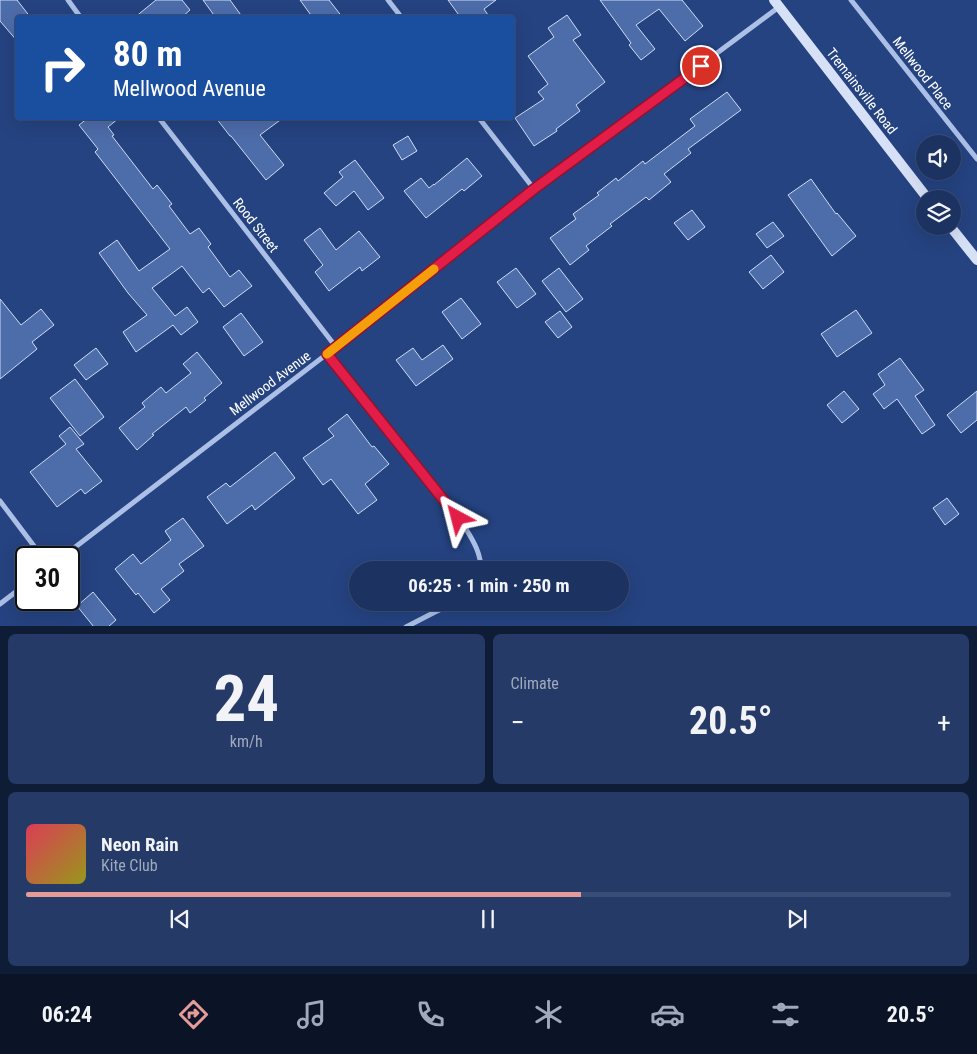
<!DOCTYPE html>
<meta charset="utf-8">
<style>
body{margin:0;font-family:"Roboto Condensed",sans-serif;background:#253a67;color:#f1f3f6;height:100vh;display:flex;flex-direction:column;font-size:19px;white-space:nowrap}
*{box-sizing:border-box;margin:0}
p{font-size:16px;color:#a0aabd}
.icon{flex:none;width:28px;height:28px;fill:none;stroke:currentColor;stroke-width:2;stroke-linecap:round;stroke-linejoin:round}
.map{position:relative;height:626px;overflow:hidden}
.sheet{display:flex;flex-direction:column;gap:8px;padding:8px;background:#0f1c35;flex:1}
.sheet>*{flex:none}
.hud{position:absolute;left:15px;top:15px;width:500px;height:105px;border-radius:5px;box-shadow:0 5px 20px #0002,0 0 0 1px #3a4d76;background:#1a4fa0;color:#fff;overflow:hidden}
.fabs{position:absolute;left:916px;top:135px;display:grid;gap:10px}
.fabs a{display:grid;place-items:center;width:45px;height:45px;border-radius:50%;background:#1c3261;box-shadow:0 5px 20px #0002,0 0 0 1px #3a4d76;font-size:25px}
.speed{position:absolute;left:15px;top:546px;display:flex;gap:10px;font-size:25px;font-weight:700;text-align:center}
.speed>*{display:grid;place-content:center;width:65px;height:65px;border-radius:50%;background:#1c3261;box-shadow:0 5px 20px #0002,0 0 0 1px #3a4d76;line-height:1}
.speed .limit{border:2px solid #111;border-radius:8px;background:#fff;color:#111}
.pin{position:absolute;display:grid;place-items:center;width:42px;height:42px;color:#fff;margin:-21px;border:2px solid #fff;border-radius:50%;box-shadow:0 1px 5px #0007}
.me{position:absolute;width:55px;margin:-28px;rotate:322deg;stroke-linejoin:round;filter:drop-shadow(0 0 4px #0008)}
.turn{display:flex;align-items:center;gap:18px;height:105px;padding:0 15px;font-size:22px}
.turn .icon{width:65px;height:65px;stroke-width:2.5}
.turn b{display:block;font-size:35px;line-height:42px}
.big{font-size:38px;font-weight:700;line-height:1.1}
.sheet .widget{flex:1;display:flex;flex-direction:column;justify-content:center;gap:8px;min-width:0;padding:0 18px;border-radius:8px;background:#253a67}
.sheet .dial{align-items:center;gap:0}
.dial b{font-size:65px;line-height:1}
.song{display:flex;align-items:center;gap:15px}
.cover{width:60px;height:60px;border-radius:8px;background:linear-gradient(135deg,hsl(350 70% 55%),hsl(60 70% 35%))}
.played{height:5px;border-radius:2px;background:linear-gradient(90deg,#e69b98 60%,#3a4d76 60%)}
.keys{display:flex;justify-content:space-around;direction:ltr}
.heat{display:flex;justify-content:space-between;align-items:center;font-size:28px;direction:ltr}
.sheet .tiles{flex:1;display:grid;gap:8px;grid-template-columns:1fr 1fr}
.widget:last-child{grid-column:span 2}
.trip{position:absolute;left:349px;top:561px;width:280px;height:50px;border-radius:25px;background:#1c3261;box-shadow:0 5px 20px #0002,0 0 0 1px #3a4d76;font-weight:700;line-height:50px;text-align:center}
.menu{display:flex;height:80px;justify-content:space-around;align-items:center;background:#0b1427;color:#a0aabd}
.menu .icon{width:35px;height:35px}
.menu .active{color:#e69b98}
.menu b{font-size:22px;color:#f1f3f6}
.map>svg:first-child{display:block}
.building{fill:#4d6caa;stroke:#cfdcf5}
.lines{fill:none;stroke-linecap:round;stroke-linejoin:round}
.street{stroke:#acc0e7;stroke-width:5}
.secondary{stroke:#d6e0f6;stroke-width:10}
.route-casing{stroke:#92132f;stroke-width:12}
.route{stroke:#e11d48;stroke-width:9}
.slow{stroke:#f59e0b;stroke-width:9}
.labels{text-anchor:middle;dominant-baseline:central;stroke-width:5;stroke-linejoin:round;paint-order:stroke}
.street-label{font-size:14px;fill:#fff;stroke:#254381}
</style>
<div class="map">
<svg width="977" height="627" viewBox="0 0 977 627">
<rect width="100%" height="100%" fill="#254381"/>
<g class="building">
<polygon points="0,0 17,0 31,18 18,18 18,42 0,21"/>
<polygon points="156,0 182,0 190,10 181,18 134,18"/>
<polygon points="203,0 230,0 243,18 216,18"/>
<polygon points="300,0 329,0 343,18 313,18"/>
<polygon points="448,0 496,0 484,9 490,18 461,18"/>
<polygon points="600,0 682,0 703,26 685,41 659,9 636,25 655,49 641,60 629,45 631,43"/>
<polygon points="567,15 581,35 573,40 605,82 576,105 580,111 556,129 557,131 534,146 515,118 544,99 538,92 548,84 528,56 554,37 548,28"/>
<polygon points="727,92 741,110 688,149 691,153 664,174 671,182 649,200 646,197 610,224 612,226 586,246 589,250 570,265 550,238 576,219 573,214 599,195 597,193 616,178 618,181 643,161 645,164 695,126 690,119"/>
<polygon points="88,118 119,118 108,127 114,135 112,136 153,189 157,185 172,204 169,206 190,234 199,228 211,244 208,247 230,277 239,270 252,286 224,307 209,288 203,293 182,266 152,288 175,316 187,307 198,322 181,335 173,325 136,352 123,332 147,315 128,293 99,253 117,240 139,271 170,249 95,152 98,149 79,125"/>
<polygon points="216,118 283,118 260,135 284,165 266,180 231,136 230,136"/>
<polygon points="408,136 417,151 402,160 393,145"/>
<polygon points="467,158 482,176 464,191 462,189 426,218 404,191 421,178 429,188 434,184 434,185"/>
<polygon points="355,160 384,198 368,210 354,191 336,206 324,193 343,177 339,172"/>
<polygon points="811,179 836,214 837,213 856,236 832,256 788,195"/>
<polygon points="692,210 705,227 688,240 674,223"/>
<polygon points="773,222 784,236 767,248 756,234"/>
<polygon points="320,228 336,250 359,231 380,257 362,271 360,267 329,291 315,272 323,265 304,240"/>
<polygon points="771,255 784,272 763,289 749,272"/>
<polygon points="516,268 536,294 517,308 497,282"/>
<polygon points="559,268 583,299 566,312 542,281"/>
<polygon points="461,298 481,324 462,339 442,312"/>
<polygon points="0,299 21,325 41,309 54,325 32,342 37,349 0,379"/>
<polygon points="856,310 872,333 837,357 821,334"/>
<polygon points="560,311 572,327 558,338 545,322"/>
<polygon points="241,313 263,342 244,356 223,327"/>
<polygon points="443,345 453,359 416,386 396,360 413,348 422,360"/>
<polygon points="96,348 108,364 86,380 74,365"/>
<polygon points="197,352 222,383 204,398 206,400 190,413 186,407 152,434 154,435 137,450 119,428 145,407 142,403 161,387 166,393 191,373 183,364"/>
<polygon points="900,358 924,390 915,396 935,425 922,434 897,399 884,409 873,394 885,385 878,374"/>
<polygon points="75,379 104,417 80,436 50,398"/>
<polygon points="844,391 859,409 842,423 827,405"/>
<polygon points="977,391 977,420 961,433 947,415"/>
<polygon points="347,414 372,447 374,446 389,464 365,484 377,500 358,514 331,479 323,485 303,458 334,436 328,429"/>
<polygon points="70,427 84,444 76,449 102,481 85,494 81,489 57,507 30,472 66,444 59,436"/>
<polygon points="275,452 295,478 255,510 252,505 227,524 207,497 226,483 230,487"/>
<polygon points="947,498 959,514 945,525 933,508"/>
<polygon points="183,518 204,546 179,564 184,571 161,589 170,600 154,613 138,593 136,595 115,569 133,554 141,564 171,540 165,531"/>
<polygon points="93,592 116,620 108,627 94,627 77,606"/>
</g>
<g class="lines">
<g class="street">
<polyline points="68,0 81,18"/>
<polyline points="388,0 402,18"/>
<polyline points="851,0 977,159"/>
<polyline points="159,118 336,347"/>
<polyline points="479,118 534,189"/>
<path d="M 327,354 L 466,529 C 474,542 481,554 481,570"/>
<polyline points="0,501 43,558"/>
<polyline points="61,558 336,347 534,189 779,7"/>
<polyline points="0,604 26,584"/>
<polyline points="406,627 435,612 457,602"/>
</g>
<g class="secondary">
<polyline points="774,0 928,199"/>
<polyline points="950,226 977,260"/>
</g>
</g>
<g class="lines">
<g class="route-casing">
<polyline id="route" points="458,518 327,354 534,189 701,66"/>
</g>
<use href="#route" class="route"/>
<polyline class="slow" points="327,354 434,269"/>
</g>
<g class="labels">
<g class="street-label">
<text transform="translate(923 73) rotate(52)">Mellwood Place</text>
<text transform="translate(862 91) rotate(52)">Tremainsville Road</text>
<text transform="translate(256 225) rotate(52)">Rood Street</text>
<text transform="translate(270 383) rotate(-37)">Mellwood Avenue</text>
</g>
</g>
</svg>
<div class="fabs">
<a><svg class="icon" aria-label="sound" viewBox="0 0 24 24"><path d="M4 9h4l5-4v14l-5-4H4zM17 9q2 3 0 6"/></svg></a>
<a><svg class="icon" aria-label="layers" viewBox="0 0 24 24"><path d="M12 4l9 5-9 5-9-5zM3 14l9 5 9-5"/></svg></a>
</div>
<div class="speed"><div class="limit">30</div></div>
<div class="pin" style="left:701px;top:66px;background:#d93025"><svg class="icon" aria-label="arrive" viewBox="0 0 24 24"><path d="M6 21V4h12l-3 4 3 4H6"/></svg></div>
<svg class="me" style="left:458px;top:518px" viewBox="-20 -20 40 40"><path d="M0-17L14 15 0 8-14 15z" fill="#e11d48" stroke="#fff" stroke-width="4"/></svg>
<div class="trip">06:25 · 1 min · 250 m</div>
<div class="hud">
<div class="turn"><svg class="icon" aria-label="right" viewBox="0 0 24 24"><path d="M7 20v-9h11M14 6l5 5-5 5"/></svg><div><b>80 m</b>Mellwood Avenue</div></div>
</div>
</div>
<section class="sheet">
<div class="tiles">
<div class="widget dial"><b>24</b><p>km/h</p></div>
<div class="widget"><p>Climate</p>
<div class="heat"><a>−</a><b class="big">20.5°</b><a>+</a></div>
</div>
<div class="widget">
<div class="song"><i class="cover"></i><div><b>Neon Rain</b><p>Kite Club</p></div></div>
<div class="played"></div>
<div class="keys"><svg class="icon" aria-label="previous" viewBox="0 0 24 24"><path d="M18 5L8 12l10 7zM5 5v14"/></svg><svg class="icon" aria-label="pause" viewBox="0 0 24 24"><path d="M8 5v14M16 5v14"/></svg><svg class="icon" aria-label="next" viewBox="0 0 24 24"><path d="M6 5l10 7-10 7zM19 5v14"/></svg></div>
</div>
</div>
</section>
<nav class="menu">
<b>06:24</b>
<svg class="icon active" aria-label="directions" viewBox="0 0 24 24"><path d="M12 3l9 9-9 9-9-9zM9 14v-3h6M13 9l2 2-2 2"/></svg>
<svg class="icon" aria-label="music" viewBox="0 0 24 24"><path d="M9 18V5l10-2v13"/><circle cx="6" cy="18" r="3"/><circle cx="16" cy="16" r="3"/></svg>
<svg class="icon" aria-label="phone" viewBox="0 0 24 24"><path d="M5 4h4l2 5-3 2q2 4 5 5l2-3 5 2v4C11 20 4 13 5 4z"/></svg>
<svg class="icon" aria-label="climate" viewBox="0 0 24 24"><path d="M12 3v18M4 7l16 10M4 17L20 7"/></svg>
<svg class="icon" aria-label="car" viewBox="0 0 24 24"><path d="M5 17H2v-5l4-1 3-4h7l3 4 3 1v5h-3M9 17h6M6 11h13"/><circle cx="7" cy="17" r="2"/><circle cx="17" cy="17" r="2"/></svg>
<svg class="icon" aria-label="filters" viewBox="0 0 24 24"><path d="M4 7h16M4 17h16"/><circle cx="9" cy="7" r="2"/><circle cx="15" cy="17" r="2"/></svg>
<b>20.5°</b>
</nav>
